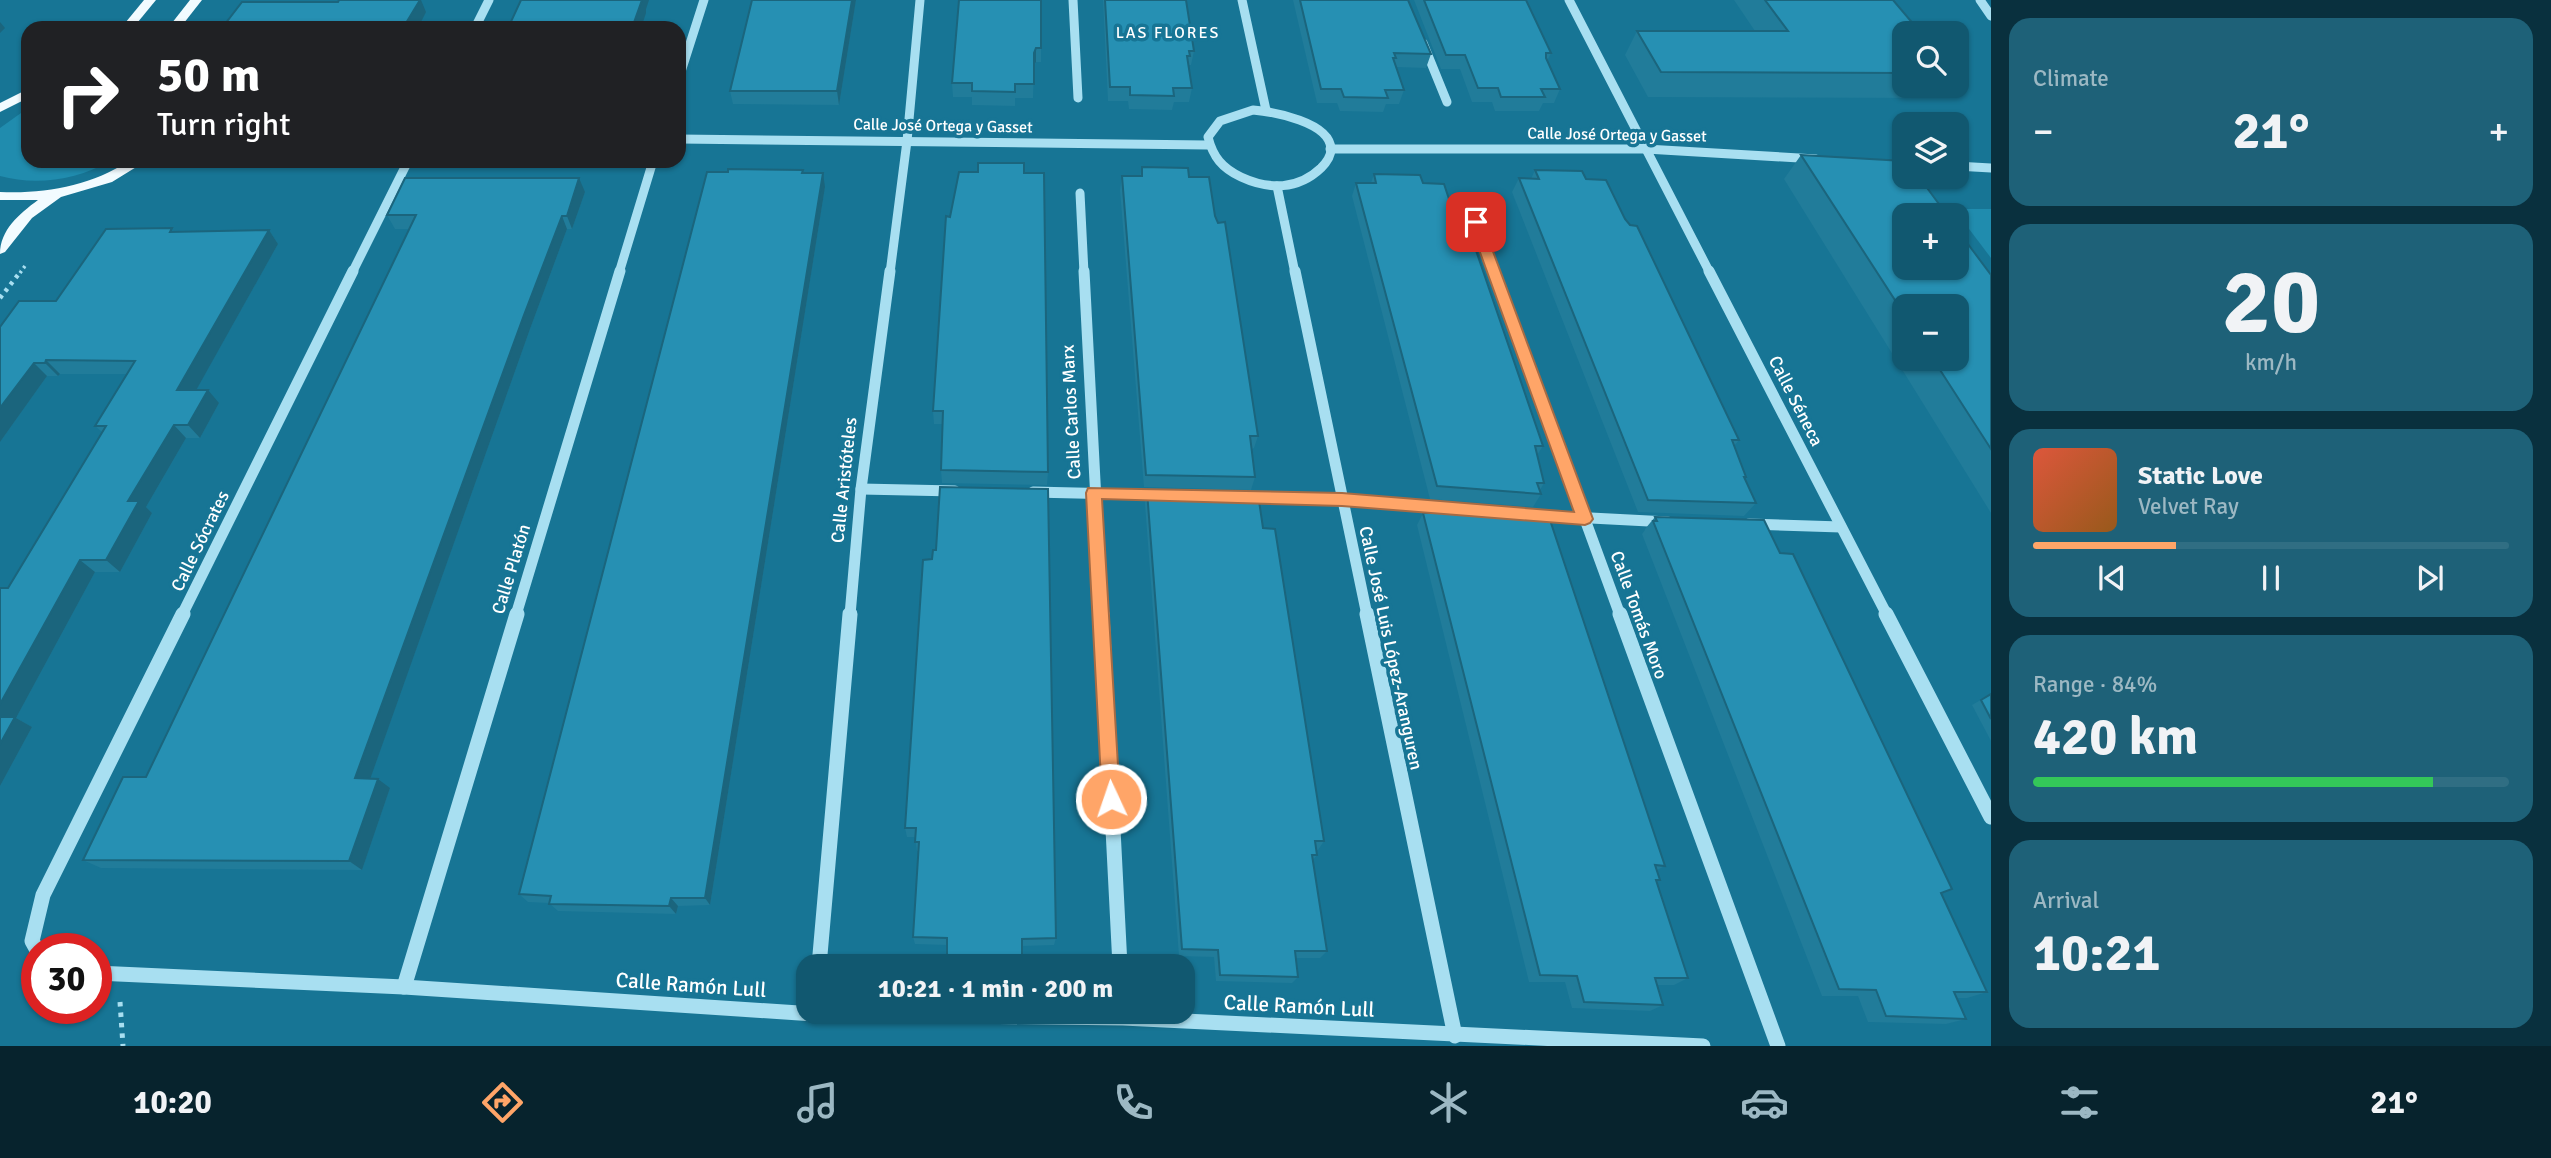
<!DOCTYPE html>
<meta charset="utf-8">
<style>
body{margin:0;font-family:Signika,sans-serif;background:#1e6178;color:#f1f3f6;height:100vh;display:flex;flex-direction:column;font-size:26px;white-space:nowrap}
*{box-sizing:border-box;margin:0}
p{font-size:23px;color:#9cb8c3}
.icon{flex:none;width:38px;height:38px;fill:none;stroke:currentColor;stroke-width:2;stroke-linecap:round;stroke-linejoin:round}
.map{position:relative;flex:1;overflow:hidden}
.drawer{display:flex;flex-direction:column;gap:18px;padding:18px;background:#09303e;width:560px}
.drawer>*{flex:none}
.hud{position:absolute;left:21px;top:21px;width:665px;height:147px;border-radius:21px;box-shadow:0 2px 5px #0004;background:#202124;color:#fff;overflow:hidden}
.controls{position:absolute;left:1892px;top:21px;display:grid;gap:14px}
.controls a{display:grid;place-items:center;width:77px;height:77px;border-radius:14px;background:#115870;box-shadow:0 2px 5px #0004;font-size:35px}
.speed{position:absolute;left:21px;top:933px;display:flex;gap:14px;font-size:35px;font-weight:700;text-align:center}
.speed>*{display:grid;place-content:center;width:91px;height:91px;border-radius:50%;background:#115870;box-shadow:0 2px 5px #0004;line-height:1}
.speed .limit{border:10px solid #d22;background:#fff;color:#111}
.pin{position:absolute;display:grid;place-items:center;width:60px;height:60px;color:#fff;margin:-30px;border-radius:14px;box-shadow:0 4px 10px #0006}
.me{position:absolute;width:77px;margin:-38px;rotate:357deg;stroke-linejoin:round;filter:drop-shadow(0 0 5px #0008)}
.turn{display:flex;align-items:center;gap:24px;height:147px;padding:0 21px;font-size:32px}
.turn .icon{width:91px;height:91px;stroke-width:2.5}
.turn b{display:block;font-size:49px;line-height:60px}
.big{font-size:52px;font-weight:700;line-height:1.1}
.drawer .card{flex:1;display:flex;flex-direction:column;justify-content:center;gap:10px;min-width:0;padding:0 24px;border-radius:21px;background:#1e6178}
.drawer .dial{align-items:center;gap:0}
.dial b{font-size:91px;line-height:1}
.song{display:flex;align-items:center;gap:21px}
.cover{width:84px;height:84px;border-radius:10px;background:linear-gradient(135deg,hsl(10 70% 55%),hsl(30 70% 35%))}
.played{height:7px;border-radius:4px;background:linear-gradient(90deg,#ffa568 30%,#306e83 30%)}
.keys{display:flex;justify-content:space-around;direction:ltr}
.heat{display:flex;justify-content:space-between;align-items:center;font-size:38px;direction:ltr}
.charge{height:10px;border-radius:5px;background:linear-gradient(90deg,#34c759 84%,#306e83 0)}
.trip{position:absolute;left:796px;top:954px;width:399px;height:70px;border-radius:21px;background:#115870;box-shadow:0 2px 5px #0004;font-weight:700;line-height:70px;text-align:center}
.dock{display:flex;height:112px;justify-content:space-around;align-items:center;background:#07232d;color:#9cb8c3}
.dock .icon{width:49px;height:49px}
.dock .selected{color:#ffa568}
.dock b{font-size:32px;color:#f1f3f6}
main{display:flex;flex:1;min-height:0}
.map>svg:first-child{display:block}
.green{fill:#208cae}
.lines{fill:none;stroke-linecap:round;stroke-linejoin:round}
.path-far2{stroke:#a8dff1;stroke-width:3.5;stroke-dasharray:2.5 3.5;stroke-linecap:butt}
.path-far1{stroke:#a8dff1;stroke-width:4.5;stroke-dasharray:3.5 5;stroke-linecap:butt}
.path{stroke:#a8dff1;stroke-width:5;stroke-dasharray:4.5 6;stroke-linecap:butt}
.minor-far2{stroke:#a8dff1;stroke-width:9}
.minor-far1{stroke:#a8dff1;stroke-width:11}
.minor{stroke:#a8dff1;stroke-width:15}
.major{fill:#f2fbff;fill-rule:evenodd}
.wall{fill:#217c9a;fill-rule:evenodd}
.shaded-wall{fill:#1b657d}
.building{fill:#2690b3;stroke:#1b657d;stroke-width:2}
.route{fill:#ffa568;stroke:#a66b44;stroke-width:2}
.labels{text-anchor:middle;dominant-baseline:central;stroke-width:7;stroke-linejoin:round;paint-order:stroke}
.far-neighbourhood-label{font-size:16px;letter-spacing:2px;fill:#fff;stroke:#177595}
.far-street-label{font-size:16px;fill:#fff;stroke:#177595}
.street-label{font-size:18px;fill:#fff;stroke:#177595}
.near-street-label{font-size:21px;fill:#fff;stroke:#177595}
</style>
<main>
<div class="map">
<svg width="1991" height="1046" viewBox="0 0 1991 1046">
<rect width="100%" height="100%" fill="#177595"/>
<g class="green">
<path d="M 28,108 L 28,161 L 110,161 C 77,180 36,186 0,176 L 0,128 Z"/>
<polygon points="1954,209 1991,209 1991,258"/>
</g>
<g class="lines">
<polyline class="path-far2" points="20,273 25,266"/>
<polyline class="path-far1" points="0,298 21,271"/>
<polyline class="path" points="120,1002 123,1046"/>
<g class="minor-far2">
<polyline points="1073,0 1078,98"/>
<polyline points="1242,0 1266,110"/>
<polyline points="1569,0 1710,273"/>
<polyline points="1980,0 1991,16"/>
<polyline points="475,28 489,0"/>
<polyline points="1423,43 1447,102"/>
<polyline points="679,78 704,0"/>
<path d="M 1253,110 C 1274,112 1330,122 1331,149 C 1331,157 1326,163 1321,168 C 1298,190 1269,190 1241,177 C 1222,168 1213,157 1208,137 L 1220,121 Z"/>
<polyline points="679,139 1207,145"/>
<polyline points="1330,149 1646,149 1816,159"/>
<polyline points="1956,166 1991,168"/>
<polyline points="1277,186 1295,273"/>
<polyline points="1080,193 1084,273"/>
<polyline points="1467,197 1495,273"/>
<polyline points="352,273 408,161"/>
<polyline points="619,273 653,161"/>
<polyline points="890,273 907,141 920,0"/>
</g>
<g class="minor-far1">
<polyline points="1084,271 1102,615"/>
<polyline points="1295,271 1367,615"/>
<polyline points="1494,271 1620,615"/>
<polyline points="1709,271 1887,615"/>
<polyline points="861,489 955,491"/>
<polyline points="1033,492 1162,495"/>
<polyline points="1243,497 1342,500 1455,509"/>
<polyline points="1533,515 1668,522"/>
<polyline points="1749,524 1841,527"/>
<polyline points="182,615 353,271"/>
<polyline points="516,615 620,271"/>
<polyline points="850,615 861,489 890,271"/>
</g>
<g class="minor">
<polyline points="1102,614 1120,966"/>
<polyline points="1367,614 1455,1036"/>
<polyline points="1620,614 1778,1046"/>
<polyline points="1886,614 1991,817"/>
<polyline points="37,950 32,941 43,895 183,614"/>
<polyline points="819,966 850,614"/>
<polyline points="96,973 404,987 814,1014 1123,1018 1703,1046"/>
<polyline points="404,987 517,614"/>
</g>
<g class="major">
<polygon points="144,0 156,0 133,28 121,28"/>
<polygon points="190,0 202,0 180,28 168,28"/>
<polygon points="28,89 28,98 0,112 0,103"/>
<path d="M 129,161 L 146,161 L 112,182 L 61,197 L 32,218 L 5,252 L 0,254 C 0,230 19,214 38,200 L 0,200 L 0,192 C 46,194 90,186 129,161 Z"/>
</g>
</g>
<g class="wall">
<polygon points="856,0 839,105 733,104 730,91"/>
<polygon points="959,0 1041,48 1041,62 1036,62 1034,66 1033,98 1015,98 1015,106 972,105 972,97 953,97 952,83"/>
<polygon points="1103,0 1186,0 1194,51 1191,65 1188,65 1192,88 1189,102 1174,102 1172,110 1129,109 1128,101 1108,101"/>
<polygon points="1293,0 1408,0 1431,54 1426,68 1396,67 1404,90 1399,104 1386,104 1383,112 1340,111 1337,103 1317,103"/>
<polygon points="1414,0 1526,0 1551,53 1547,61 1560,89 1554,103 1543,103 1539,111 1495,111 1492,102 1472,102 1460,69 1441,69"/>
<polygon points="1734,0 1893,0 1904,33 1904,86 1945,86 1935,98 1648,97 1625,55 1637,31 1755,31"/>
<path d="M 1801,155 L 1991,275 L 1991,513 L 1784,179 ZM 1904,306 L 1956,359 L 1904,359 Z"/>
<polygon points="1142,167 1189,177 1215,216 1258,436 1254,448 1252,449 1255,477 1251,490 1144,487 1120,190 1122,176 1140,176"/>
<polygon points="1535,170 1586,179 1625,219 1739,440 1734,446 1746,477 1745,479 1756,503 1744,516 1638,512 1512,192 1519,178 1531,179"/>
<polygon points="803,173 825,187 710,905 678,906 676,914 558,911 549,903 528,902 519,894"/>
<polygon points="1024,173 1048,472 1047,485 942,483 941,470 943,424 934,424 933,411 950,217"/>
<polygon points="1374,174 1423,183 1457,223 1543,446 1537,455 1544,483 1540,490 1541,494 1533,507 1430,499 1352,196 1356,183 1371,183"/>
<polygon points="585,192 572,229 567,229 530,329 370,779 390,788 362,870 101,868 83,860 146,777 409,229 395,229 387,215"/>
<polygon points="269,230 278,244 196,390 219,403 200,438 186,438 146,507 152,513 120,572 95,572 16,718 32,727 0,786 8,588 102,432 95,426 127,374 60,374 58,376 47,376 0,442 56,301 174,232"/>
<polygon points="1147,491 1263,528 1324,841 1318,850 1316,850 1317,855 1313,860 1327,951 1320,958 1296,958 1298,977 1292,983 1216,981 1214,957 1179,956 1145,504"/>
<polygon points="1442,503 1665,866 1657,870 1660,880 1656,882 1688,978 1674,985 1657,985 1663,1005 1650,1011 1572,1008 1565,982 1529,982 1417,525 1423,513 1436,513"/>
<polygon points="1655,517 1780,553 1952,889 1941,894 1987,992 1967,998 1957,998 1966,1019 1946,1024 1868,1022 1858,996 1822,996 1642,534 1645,530 1645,529"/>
<polygon points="923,560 1056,938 1054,945 1022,946 1022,966 948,966 947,945 915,944 913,937 919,851 917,851 915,837 907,837 905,828"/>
<polygon points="1991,694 1991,741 1972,705"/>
</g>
<g class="shaded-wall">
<polygon points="420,0 421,0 426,12 418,28 403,28"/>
<polygon points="641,0 649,0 646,9 646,13 641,28 632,28"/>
<polygon points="852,0 856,0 839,105 837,91"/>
<polygon points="0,22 5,28 0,33"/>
<polygon points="1036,48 1036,62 1033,66 1034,53"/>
<polygon points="823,173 825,187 710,905 705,898"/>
<polygon points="579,178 585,192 572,229 567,216"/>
<polygon points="562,216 567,229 530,329 367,788 355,778 524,315"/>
<polygon points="269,230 278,244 189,403 177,390"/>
<polygon points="46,360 60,374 58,376 45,363"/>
<polygon points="34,363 47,376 0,442 0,408"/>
<polygon points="208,390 219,403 200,438 188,425"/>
<polygon points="174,425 186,438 146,507 152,513 120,572 106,560 128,501"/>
<polygon points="80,560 95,572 16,718 32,727 0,786 0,704"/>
<polygon points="378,779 390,788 362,870 349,861"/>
<polygon points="671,898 678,906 676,914 669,906"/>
</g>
<g class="building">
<polygon points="339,0 420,0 403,28 222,28 242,2 338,2"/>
<polygon points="521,0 642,0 632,28 508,28"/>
<polygon points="752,0 852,0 837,91 730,91"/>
<polygon points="959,0 1041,0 1041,48 1036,48 1034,53 1034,84 1015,84 1015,92 972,91 972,83 952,83"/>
<polygon points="1105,0 1186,0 1194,51 1189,51 1190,56 1187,56 1192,88 1173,88 1174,96 1130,95 1130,87 1110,87"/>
<polygon points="1300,0 1408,0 1431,54 1394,53 1396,58 1393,58 1404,90 1385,90 1388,98 1344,97 1341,89 1321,89"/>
<polygon points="1424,0 1526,0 1551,53 1546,53 1546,58 1560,89 1541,89 1545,97 1501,97 1498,88 1478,88 1465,55 1446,55"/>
<polygon points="1765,0 1893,0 1921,33 1904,33 1904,73 1661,72 1637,31 1788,31"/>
<polygon points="1801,155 1904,161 1904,177 1919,177 1947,215 1904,215 1904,268 1956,268 1956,228 1991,275 1991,449 1933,359 1956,359 1956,306 1904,306 1904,314"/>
<polygon points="978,163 1024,163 1024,173 1044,173 1048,472 941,470 943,411 933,411 946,216 950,217 959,172 978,172"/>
<polygon points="1142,167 1188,168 1189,177 1209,177 1215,216 1218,223 1225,222 1258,436 1250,436 1255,477 1146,475 1122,176 1142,176"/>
<polygon points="728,169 803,170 802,173 823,173 705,898 671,898 669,906 549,904 551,896 519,894 707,172 728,172"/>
<polygon points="1535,170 1582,171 1586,179 1606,180 1625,219 1630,225 1637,226 1739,440 1732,440 1746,477 1744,477 1756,503 1648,500 1519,178 1539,179"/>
<polygon points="1374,174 1420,175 1423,183 1444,184 1457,223 1461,230 1469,230 1543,446 1535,446 1544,483 1537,483 1541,494 1437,486 1356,183 1376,183"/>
<polygon points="405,178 579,178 567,216 562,216 524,315 355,778 378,779 349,861 83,860 123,777 146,777 416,215 387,215"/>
<polygon points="172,228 170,232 269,230 177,390 208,390 188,425 174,425 128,501 139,501 106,560 80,560 0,704 0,588 8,588 106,426 95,426 135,361 46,360 45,363 34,363 0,408 0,327 19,301 56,301 106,229"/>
<polygon points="940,487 1048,489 1056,938 1022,939 1022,963 947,961 947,938 913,937 919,842 915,842 916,828 905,828 923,560 932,559 933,550 936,550"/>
<polygon points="1147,491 1258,494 1263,528 1275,529 1324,841 1315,841 1317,855 1312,855 1327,951 1295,951 1298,977 1220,975 1218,950 1182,949"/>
<polygon points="1442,503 1547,511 1665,866 1655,865 1660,880 1656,880 1688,978 1655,978 1663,1005 1584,1002 1577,976 1540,975 1423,513 1444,513"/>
<polygon points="1655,517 1764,520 1780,553 1793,554 1952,889 1941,893 1987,992 1954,992 1966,1019 1886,1016 1876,990 1839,989 1653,521 1657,521"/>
<polygon points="1991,694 1991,719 1981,700"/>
<polygon points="0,717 15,717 0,744"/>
</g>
<polygon class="route" points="1476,217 1482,222 1593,519 1590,523 1585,525 1342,506 1102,499 1120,799 1118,805 1111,808 1104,805 1102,799 1086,493 1088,488 1342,493 1574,512 1469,222"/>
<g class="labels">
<g class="far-neighbourhood-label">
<text x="1168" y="33">LAS FLORES</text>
</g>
<g class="far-street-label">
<text transform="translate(943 126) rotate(1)">Calle José Ortega y Gasset</text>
<text transform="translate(1617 135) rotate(1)">Calle José Ortega y Gasset</text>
</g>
<g class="street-label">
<text transform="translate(1796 401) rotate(63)">Calle Séneca</text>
<text transform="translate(1071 412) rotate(-93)">Calle Carlos Marx</text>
<text transform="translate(844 480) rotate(-84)">Calle Aristóteles</text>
<text transform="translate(200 541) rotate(-64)">Calle Sócrates</text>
<text transform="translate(511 569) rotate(-73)">Calle Platón</text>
<text transform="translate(1639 615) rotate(70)">Calle Tomás Moro</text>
<text transform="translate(1391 648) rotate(78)">Calle José Luis López-Aranguren</text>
</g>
<g class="near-street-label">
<text transform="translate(691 985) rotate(4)">Calle Ramón Lull</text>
<text transform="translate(1299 1006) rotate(3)">Calle Ramón Lull</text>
</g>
</g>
</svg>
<div class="controls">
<a><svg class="icon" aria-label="search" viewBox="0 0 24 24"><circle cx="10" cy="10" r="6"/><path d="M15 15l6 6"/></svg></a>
<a><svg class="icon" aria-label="layers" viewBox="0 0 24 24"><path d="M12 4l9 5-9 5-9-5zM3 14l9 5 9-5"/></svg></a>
<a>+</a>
<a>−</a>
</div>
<div class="speed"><div class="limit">30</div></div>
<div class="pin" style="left:1476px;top:222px;background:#d93025"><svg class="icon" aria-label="arrive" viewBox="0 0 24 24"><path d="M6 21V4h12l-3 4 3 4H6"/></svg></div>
<svg class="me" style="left:1111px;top:799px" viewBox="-20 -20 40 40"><circle r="17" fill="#ffa568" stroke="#fff" stroke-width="3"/><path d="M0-11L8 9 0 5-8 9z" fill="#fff"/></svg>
<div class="trip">10:21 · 1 min · 200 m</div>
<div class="hud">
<div class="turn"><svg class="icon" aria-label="right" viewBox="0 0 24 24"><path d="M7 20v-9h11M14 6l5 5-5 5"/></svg><div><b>50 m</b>Turn right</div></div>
</div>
</div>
<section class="drawer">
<div class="card"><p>Climate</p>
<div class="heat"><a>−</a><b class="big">21°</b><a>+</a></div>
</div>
<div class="card dial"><b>20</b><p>km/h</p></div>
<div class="card">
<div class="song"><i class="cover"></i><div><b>Static Love</b><p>Velvet Ray</p></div></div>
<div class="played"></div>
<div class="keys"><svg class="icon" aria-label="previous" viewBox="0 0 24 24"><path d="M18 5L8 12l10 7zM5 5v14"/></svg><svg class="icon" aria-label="pause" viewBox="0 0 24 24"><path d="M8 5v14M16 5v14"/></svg><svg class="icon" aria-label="next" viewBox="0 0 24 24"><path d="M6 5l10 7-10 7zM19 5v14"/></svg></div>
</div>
<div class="card"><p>Range · 84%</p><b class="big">420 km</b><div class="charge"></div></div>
<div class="card"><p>Arrival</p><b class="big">10:21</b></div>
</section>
</main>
<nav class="dock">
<b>10:20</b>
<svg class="icon selected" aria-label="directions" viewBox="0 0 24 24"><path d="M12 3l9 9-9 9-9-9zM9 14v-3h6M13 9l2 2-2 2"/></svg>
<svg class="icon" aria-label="music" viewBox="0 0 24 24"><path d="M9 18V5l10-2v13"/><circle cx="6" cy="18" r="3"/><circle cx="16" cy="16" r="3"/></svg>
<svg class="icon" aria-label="phone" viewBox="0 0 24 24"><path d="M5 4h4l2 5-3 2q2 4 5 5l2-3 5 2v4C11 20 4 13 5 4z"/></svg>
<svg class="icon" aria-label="climate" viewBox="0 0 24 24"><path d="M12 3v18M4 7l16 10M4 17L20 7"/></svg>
<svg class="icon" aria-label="car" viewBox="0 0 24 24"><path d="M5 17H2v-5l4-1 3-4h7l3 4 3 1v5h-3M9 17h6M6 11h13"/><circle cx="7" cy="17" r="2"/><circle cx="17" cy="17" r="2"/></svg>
<svg class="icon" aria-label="filters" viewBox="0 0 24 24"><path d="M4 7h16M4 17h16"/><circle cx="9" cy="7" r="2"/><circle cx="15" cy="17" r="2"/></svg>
<b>21°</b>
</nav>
